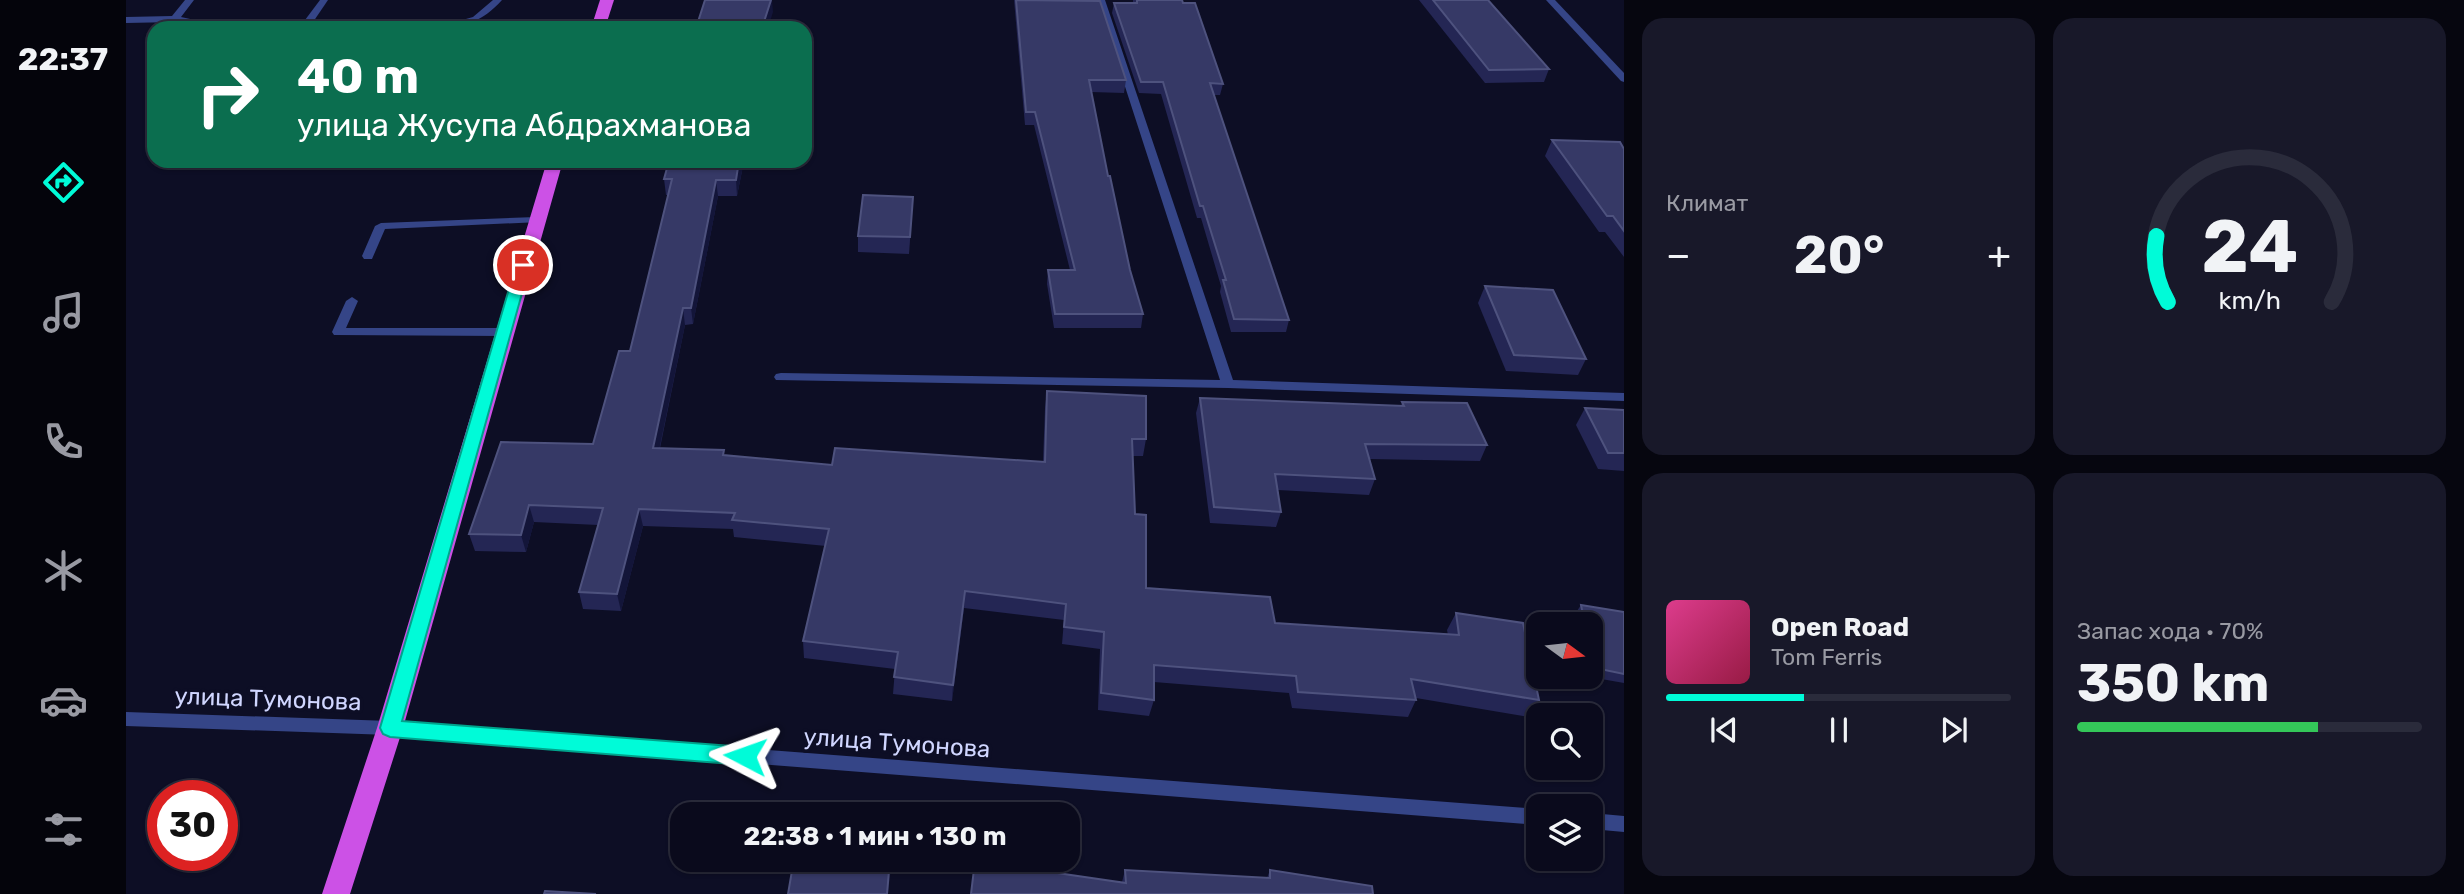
<!DOCTYPE html>
<html lang="ru">
<meta charset="utf-8">
<style>
body{margin:0;font-family:Rubik,sans-serif;background:#181829;color:#f1f3f6;height:100vh;display:flex;flex-direction:column;font-size:26px;white-space:nowrap}
*{box-sizing:border-box;margin:0}
p{font-size:23px;color:#999aa3}
.icon{flex:none;width:38px;height:38px;fill:none;stroke:currentColor;stroke-width:2;stroke-linecap:round;stroke-linejoin:round}
.map{position:relative;flex:1;overflow:hidden}
.details{display:flex;flex-direction:column;gap:18px;padding:18px;background:#06060f;width:840px}
.details>*{flex:none}
.hud{position:absolute;left:21px;top:21px;width:665px;height:147px;border-radius:21px;box-shadow:0 2px 5px #0004,0 0 0 2px #2a2b3b;background:#0b6e4f;color:#fff;overflow:hidden}
.needle{width:46px;rotate:105deg}
.buttons{position:absolute;left:1400px;top:612px;display:grid;gap:14px}
.buttons a{display:grid;place-items:center;width:77px;height:77px;border-radius:14px;background:#0a0a1c;box-shadow:0 2px 5px #0004,0 0 0 2px #2a2b3b;font-size:35px}
.speed{position:absolute;left:21px;top:780px;display:flex;gap:14px;font-size:35px;font-weight:700;text-align:center}
.speed>*{display:grid;place-content:center;width:91px;height:91px;border-radius:50%;background:#0a0a1c;box-shadow:0 2px 5px #0004,0 0 0 2px #2a2b3b;line-height:1}
.speed .limit{border:10px solid #d22;background:#fff;color:#111}
.pin{position:absolute;display:grid;place-items:center;width:60px;height:60px;color:#fff;margin:-30px;border:4px solid #fff;border-radius:50%;box-shadow:0 2px 7px #0007}
.me{position:absolute;width:77px;margin:-38px;rotate:274deg;stroke-linejoin:round;filter:drop-shadow(0 0 5px #0008)}
.turn{display:flex;align-items:center;gap:24px;height:147px;padding:0 35px;font-size:32px}
.turn .icon{width:91px;height:91px;stroke-width:2.5}
.turn b{display:block;font-size:49px;line-height:60px}
.big{font-size:52px;font-weight:700;line-height:1.1}
.details .tile{flex:1;display:flex;flex-direction:column;justify-content:center;gap:10px;min-width:0;padding:0 24px;border-radius:21px;background:#181829}
.details .dial{align-items:center;gap:0}
.dial svg{height:182px;overflow:visible;fill:none;stroke:#2a2b3b;stroke-width:7;stroke-linecap:round;text-anchor:middle}
.dial text{fill:#f1f3f6;stroke:none}
.song{display:flex;align-items:center;gap:21px}
.cover{width:84px;height:84px;border-radius:10px;background:linear-gradient(135deg,hsl(330 70% 55%),hsl(340 70% 35%))}
.played{height:7px;border-radius:4px;background:linear-gradient(90deg,#00fbd8 40%,#2a2b3b 40%)}
.keys{display:flex;justify-content:space-around;direction:ltr}
.heat{display:flex;justify-content:space-between;align-items:center;font-size:38px;direction:ltr}
.charge{height:10px;border-radius:5px;background:linear-gradient(90deg,#34c759 70%,#2a2b3b 0)}
.details .tiles{flex:1;display:grid;gap:18px;grid-template-columns:repeat(2,1fr)}
.trip{position:absolute;left:544px;top:802px;width:410px;height:70px;border-radius:21px;background:#0a0a1c;box-shadow:0 2px 5px #0004,0 0 0 2px #2a2b3b;font-weight:700;line-height:70px;text-align:center}
main{display:flex;flex:1;min-height:0}
.tab-bar{display:flex;flex-direction:column;width:126px;justify-content:space-around;align-items:center;background:#04040b;color:#999aa3}
.tab-bar .icon{width:49px;height:49px}
.tab-bar .on{color:#00fbd8}
.tab-bar b{font-size:32px;color:#f1f3f6}
.map>svg:first-child{display:block}
.lines{fill:none;stroke-linecap:round;stroke-linejoin:round}
.service{fill:#354587;fill-rule:evenodd}
.minor{fill:#354587;fill-rule:evenodd}
.tertiary{fill:#354587;fill-rule:evenodd}
.trunk{fill:#cc51e6;fill-rule:evenodd}
.wall{fill:#242654}
.shaded-wall{fill:#131539}
.building{fill:#363966;stroke:#4e527e;stroke-width:2}
.route{fill:#00fbd8;stroke:#00a38c;stroke-width:2}
.labels{text-anchor:middle;dominant-baseline:central;stroke-width:7;stroke-linejoin:round;paint-order:stroke}
.near-street-label{font-size:24px;fill:#d0d6ff;stroke:#0d0e25}
</style>
<main>
<nav class="tab-bar">
<b>22:37</b>
<svg class="icon on" aria-label="directions" viewBox="0 0 24 24"><path d="M12 3l9 9-9 9-9-9zM9 14v-3h6M13 9l2 2-2 2"/></svg>
<svg class="icon" aria-label="music" viewBox="0 0 24 24"><path d="M9 18V5l10-2v13"/><circle cx="6" cy="18" r="3"/><circle cx="16" cy="16" r="3"/></svg>
<svg class="icon" aria-label="phone" viewBox="0 0 24 24"><path d="M5 4h4l2 5-3 2q2 4 5 5l2-3 5 2v4C11 20 4 13 5 4z"/></svg>
<svg class="icon" aria-label="climate" viewBox="0 0 24 24"><path d="M12 3v18M4 7l16 10M4 17L20 7"/></svg>
<svg class="icon" aria-label="car" viewBox="0 0 24 24"><path d="M5 17H2v-5l4-1 3-4h7l3 4 3 1v5h-3M9 17h6M6 11h13"/><circle cx="7" cy="17" r="2"/><circle cx="17" cy="17" r="2"/></svg>
<svg class="icon" aria-label="filters" viewBox="0 0 24 24"><path d="M4 7h16M4 17h16"/><circle cx="9" cy="7" r="2"/><circle cx="15" cy="17" r="2"/></svg>
</nav>
<div class="map">
<svg width="1498" height="894" viewBox="0 0 1498 894">
<rect width="100%" height="100%" fill="#0d0e25"/>
<g class="lines">
<g class="service">
<polygon points="59,0 68,0 55,17 106,28 85,28 49,22 0,23 0,17 46,16"/>
<polygon points="194,0 202,0 183,28 173,28"/>
<path d="M 367,0 L 376,0 C 356,22 338,28 308,28 L 347,17 Z"/>
<polygon points="410,217 414,218 414,222 259,229 246,259 238,259 236,256 249,226 255,223"/>
<polygon points="226,297 232,301 220,328 377,328 383,332 377,336 208,335 206,332 220,301"/>
</g>
<g class="minor">
<polygon points="971,0 979,0 1107,380 1498,393 1498,401 1102,388 650,380 648,377 650,374 655,373 1094,380"/>
<polygon points="0,712 264,721 1412,809 1412,825 264,735 0,726"/>
<polygon points="1465,813 1498,816 1498,832 1465,829"/>
</g>
<polygon class="tertiary" points="1420,0 1429,0 1498,73 1498,82 1495,81"/>
<g class="trunk">
<polygon points="474,0 488,0 479,28 465,28"/>
<polygon points="421,161 437,161 277,728 224,894 196,894 251,728"/>
</g>
</g>
<g class="wall">
<polygon points="888,0 933,0 1000,80 998,93 965,92 982,176 1004,270 1017,314 1015,328 928,328 921,284 922,270 944,270 908,125 899,125"/>
<polygon points="1007,0 1056,0 1097,84 1094,95 1088,95 1163,320 1160,332 1105,332 1094,292 1095,286 1075,218 1071,218 1035,94 1013,93 986,13 988,3 1007,3"/>
<polygon points="1293,0 1362,0 1423,69 1418,82 1359,83"/>
<polygon points="1426,140 1498,149 1498,257 1479,232 1473,232 1419,156"/>
<polygon points="618,161 611,196 592,196 567,324 559,325 534,448 598,450 598,455 706,465 917,461 919,408 921,391 1020,439 1017,456 1006,456 1009,514 1020,588 1149,623 1322,635 1321,630 1330,613 1413,700 1403,717 1290,698 1290,700 1282,717 1166,708 1163,693 1028,682 1028,700 1023,716 972,710 974,649 936,644 938,620 838,608 826,701 767,694 769,669 678,658 677,641 700,546 608,537 607,529 517,526 495,611 457,609 453,592 472,525 408,522 400,552 349,551 343,534 467,444 504,351 542,195 540,195 538,179"/>
<polygon points="786,213 783,254 732,252 732,236"/>
<polygon points="1359,286 1460,359 1452,375 1380,371 1352,303"/>
<polygon points="1074,398 1275,406 1276,402 1361,445 1354,461 1244,459 1249,479 1243,495 1152,490 1155,512 1150,527 1084,523 1070,413"/>
<polygon points="1459,408 1498,410 1498,471 1472,469 1450,425"/>
<polygon points="1455,605 1498,612 1498,683 1464,677 1465,625 1452,625 1449,614"/>
<polygon points="999,870 1141,878 1144,870 1246,886 996,882"/>
</g>
<g class="shaded-wall">
<polygon points="645,0 646,0 647,12 642,28 636,28"/>
<polygon points="613,161 618,161 611,196 610,180"/>
<polygon points="590,180 592,196 567,324 565,308"/>
<polygon points="557,308 559,325 530,465 527,448"/>
<polygon points="403,505 408,522 400,552 395,535"/>
<polygon points="513,509 517,526 495,611 491,594"/>
<polygon points="839,591 838,608 826,701 827,685"/>
<polygon points="764,859 765,868 762,894 761,894"/>
</g>
<g class="building">
<polygon points="579,0 645,0 636,28 570,28"/>
<polygon points="890,0 974,1 1000,80 963,80 982,176 984,176 1004,270 1017,314 929,314 922,270 949,270 909,112 900,112"/>
<polygon points="1011,0 1056,0 1057,3 1069,3 1097,84 1084,83 1163,320 1108,319 1097,280 1100,280 1077,206 1074,206 1037,82 1015,82 988,3 1011,3"/>
<polygon points="1307,0 1362,0 1423,69 1363,70"/>
<polygon points="1426,140 1494,142 1498,149 1498,231 1487,216 1481,216"/>
<polygon points="543,161 613,161 610,180 590,180 565,308 557,308 527,448 598,450 597,455 706,465 709,448 919,462 921,391 1020,396 1020,439 1006,439 1009,514 1020,515 1020,588 1144,597 1149,623 1333,635 1330,613 1397,623 1413,700 1285,679 1290,700 1172,692 1170,676 1028,665 1028,700 975,693 978,632 938,627 940,604 839,591 827,685 768,677 772,652 677,641 703,529 606,520 609,513 513,509 491,594 453,592 477,508 403,505 395,535 343,534 375,442 467,444 493,351 504,351 546,179 538,179"/>
<polygon points="737,195 787,197 784,237 732,236"/>
<polygon points="1359,286 1427,290 1460,359 1388,355"/>
<polygon points="1074,398 1278,406 1276,402 1341,403 1361,445 1239,444 1249,479 1149,474 1155,512 1088,507"/>
<polygon points="1459,408 1498,410 1498,453 1482,453"/>
<polygon points="1455,605 1498,612 1498,674 1469,668 1465,651 1465,625 1459,625"/>
<polygon points="668,859 764,859 761,894 662,894"/>
<polygon points="849,861 1000,883 999,870 1144,878 1144,870 1246,886 1247,894 845,894"/>
<polygon points="419,891 470,894 418,894"/>
</g>
<polygon class="route" points="397,261 404,265 276,721 619,747 626,750 629,756 626,762 619,765 264,737 257,734 254,728 390,265"/>
<g class="labels">
<g class="near-street-label">
<text transform="translate(142 699) rotate(2)">улица Тумонова</text>
<text transform="translate(771 743) rotate(4)">улица Тумонова</text>
</g>
</g>
</svg>
<div class="buttons">
<a><svg class="needle" viewBox="-14 -14 28 28"><path d="M0-13l5 13h-10z" fill="#e53935"/><path d="M0 13l5-13h-10z" fill="#999aa3"/></svg></a>
<a><svg class="icon" aria-label="search" viewBox="0 0 24 24"><circle cx="10" cy="10" r="6"/><path d="M15 15l6 6"/></svg></a>
<a><svg class="icon" aria-label="layers" viewBox="0 0 24 24"><path d="M12 4l9 5-9 5-9-5zM3 14l9 5 9-5"/></svg></a>
</div>
<div class="speed"><div class="limit">30</div></div>
<div class="pin" style="left:397px;top:265px;background:#d93025"><svg class="icon" aria-label="arrive" viewBox="0 0 24 24"><path d="M6 21V4h12l-3 4 3 4H6"/></svg></div>
<svg class="me" style="left:619px;top:756px" viewBox="-20 -20 40 40"><path d="M0-17L14 15 0 8-14 15z" fill="#00fbd8" stroke="#fff" stroke-width="4"/></svg>
<div class="trip">22:38 · 1 мин · 130 m</div>
<div class="hud">
<div class="turn"><svg class="icon" aria-label="right" viewBox="0 0 24 24"><path d="M7 20v-9h11M14 6l5 5-5 5"/></svg><div><b>40 m</b>улица Жусупа Абдрахманова</div></div>
</div>
</div>
<section class="details">
<div class="tiles">
<div class="tile"><p>Климат</p>
<div class="heat"><a>−</a><b class="big">20°</b><a>+</a></div>
</div>
<div class="tile dial"><svg viewBox="0 0 100 80">
<path d="M14 69A42 42 0 1 1 86 69"/>
<path d="M14 69A42 42 0 0 1 9 40" stroke="#00fbd8"/>
<text x="50" y="56" font-size="32" font-weight="700">24</text>
<text x="50" y="72" font-size="11">km/h</text>
</svg></div>
<div class="tile">
<div class="song"><i class="cover"></i><div><b>Open Road</b><p>Tom Ferris</p></div></div>
<div class="played"></div>
<div class="keys"><svg class="icon" aria-label="previous" viewBox="0 0 24 24"><path d="M18 5L8 12l10 7zM5 5v14"/></svg><svg class="icon" aria-label="pause" viewBox="0 0 24 24"><path d="M8 5v14M16 5v14"/></svg><svg class="icon" aria-label="next" viewBox="0 0 24 24"><path d="M6 5l10 7-10 7zM19 5v14"/></svg></div>
</div>
<div class="tile"><p>Запас хода · 70%</p><b class="big">350 km</b><div class="charge"></div></div>
</div>
</section>
</main>
